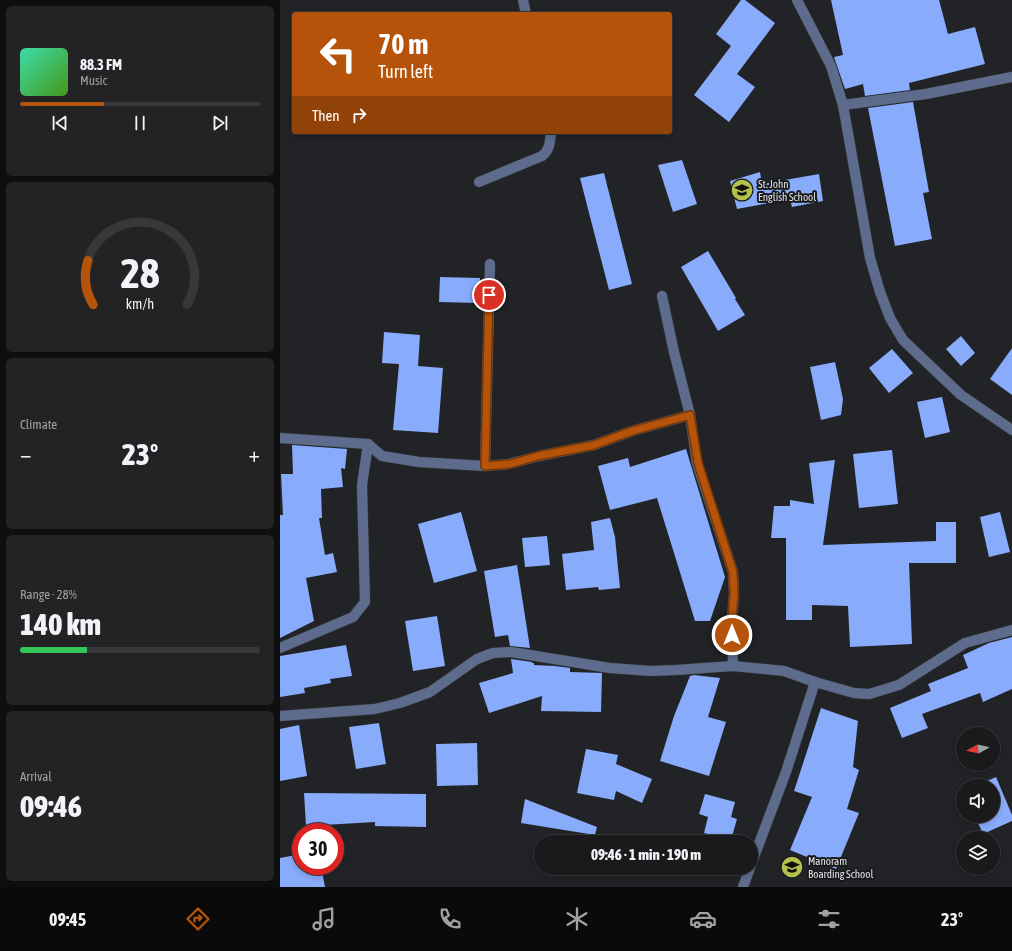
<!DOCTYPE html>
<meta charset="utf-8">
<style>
body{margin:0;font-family:"Asap Condensed",sans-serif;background:#232325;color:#f1f3f6;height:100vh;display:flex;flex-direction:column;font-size:15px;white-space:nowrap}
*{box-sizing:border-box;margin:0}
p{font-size:13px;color:#9fa1a3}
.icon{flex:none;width:22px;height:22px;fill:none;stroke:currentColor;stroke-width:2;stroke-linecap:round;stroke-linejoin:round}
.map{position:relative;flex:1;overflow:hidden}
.side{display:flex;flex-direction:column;gap:6px;padding:6px;background:#0e0e0f;width:280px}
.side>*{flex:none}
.guide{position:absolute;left:12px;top:12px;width:380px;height:122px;border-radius:4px;box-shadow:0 2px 6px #0003,0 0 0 1px #38383b;background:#b45309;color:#fff;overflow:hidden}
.needle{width:26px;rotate:262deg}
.controls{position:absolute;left:676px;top:727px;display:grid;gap:8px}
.controls a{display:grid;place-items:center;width:44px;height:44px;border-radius:50%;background:#1a1a1c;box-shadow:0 2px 6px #0003,0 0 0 1px #38383b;font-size:20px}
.speed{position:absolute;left:12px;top:823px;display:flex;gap:8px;font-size:20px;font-weight:700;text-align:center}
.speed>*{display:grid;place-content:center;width:52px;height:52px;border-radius:50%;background:#1a1a1c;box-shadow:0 2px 6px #0003,0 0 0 1px #38383b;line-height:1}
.speed .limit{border:6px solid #d22;background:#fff;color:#111}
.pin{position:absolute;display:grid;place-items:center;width:34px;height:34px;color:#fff;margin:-17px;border:2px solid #fff;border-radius:50%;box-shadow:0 1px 4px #0007}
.me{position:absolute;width:44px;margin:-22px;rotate:0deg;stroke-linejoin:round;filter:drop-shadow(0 0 3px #0008)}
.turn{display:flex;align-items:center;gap:14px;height:84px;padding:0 20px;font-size:18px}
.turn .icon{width:52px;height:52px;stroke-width:2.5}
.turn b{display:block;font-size:28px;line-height:34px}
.then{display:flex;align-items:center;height:38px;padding:0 20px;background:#0003;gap:8px;font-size:15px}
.big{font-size:30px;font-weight:800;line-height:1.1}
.side .widget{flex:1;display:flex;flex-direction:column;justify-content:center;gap:6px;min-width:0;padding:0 14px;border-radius:6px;background:#232325}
.side .dial{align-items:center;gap:0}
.dial svg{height:104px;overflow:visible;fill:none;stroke:#38383b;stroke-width:7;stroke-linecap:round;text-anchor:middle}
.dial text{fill:#f1f3f6;stroke:none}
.song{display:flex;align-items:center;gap:12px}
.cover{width:48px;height:48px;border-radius:6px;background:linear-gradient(135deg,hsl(160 70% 55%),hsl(100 70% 35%))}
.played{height:4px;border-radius:2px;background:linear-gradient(90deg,#b45309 35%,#38383b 35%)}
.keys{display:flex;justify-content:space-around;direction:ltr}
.heat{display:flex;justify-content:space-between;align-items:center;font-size:22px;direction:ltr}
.charge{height:6px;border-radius:3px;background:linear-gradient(90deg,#34c759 28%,#38383b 0)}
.trip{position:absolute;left:254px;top:835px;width:224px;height:40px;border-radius:20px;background:#1a1a1c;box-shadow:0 2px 6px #0003,0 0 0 1px #38383b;font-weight:800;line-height:40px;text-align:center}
.tab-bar{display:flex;height:64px;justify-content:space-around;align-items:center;background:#0a0a0b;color:#9fa1a3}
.tab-bar .icon{width:28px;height:28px}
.tab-bar .active{color:#b45309}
.tab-bar b{font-size:18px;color:#f1f3f6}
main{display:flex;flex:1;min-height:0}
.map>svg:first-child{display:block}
.building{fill:#88abfb}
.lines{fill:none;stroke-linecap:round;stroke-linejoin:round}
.minor-casing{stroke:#3c3d40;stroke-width:11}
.minor{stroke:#5d6c8d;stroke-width:10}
.route-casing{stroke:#753606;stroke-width:10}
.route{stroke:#b45309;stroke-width:7}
.labels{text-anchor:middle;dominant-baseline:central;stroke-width:4;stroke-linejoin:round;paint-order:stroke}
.poi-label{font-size:11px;fill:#dfe0e2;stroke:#181a1d;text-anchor:start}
</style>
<main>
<section class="side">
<div class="widget">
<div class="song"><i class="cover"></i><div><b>88.3 FM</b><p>Music</p></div></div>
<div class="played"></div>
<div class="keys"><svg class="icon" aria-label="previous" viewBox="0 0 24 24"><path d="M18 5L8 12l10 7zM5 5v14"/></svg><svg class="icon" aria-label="pause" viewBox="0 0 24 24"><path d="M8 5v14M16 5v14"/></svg><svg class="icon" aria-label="next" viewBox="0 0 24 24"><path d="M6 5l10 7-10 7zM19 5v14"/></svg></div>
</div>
<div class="widget dial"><svg viewBox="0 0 100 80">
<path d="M14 69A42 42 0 1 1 86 69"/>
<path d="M14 69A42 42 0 0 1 10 35" stroke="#b45309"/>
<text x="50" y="56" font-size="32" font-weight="700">28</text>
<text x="50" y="72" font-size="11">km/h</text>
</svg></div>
<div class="widget"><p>Climate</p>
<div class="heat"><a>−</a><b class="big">23°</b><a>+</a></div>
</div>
<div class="widget"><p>Range · 28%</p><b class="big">140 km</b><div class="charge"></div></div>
<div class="widget"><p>Arrival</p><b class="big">09:46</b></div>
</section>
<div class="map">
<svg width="732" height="887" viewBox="0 0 732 887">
<rect width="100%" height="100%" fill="#222326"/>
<g class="building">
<polygon points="461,0 465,0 495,23 457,74 475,87 449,122 414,95 451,46 436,34"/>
<polygon points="551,0 659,0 668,34 695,27 705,64 629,83 630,90 585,96 583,84 565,89 554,57 563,55"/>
<polygon points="633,102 649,192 643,193 652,239 615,246 588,108"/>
<polygon points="402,160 417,204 393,212 378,165"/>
<polygon points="480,172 482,184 539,174 543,201 512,207 510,199 457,209 450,181"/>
<polygon points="324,173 352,284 329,290 300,178"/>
<polygon points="428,251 456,298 455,299 465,315 438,331 401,267"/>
<polygon points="160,277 200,278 199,303 159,302"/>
<polygon points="104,332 140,335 138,366 163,368 158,433 113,430 119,364 102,363"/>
<polygon points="681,336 695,353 681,366 666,349"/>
<polygon points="732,348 732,395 710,379"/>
<polygon points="612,349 633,373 609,393 589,368"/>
<polygon points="555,362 563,399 561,415 541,420 530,367"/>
<polygon points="662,397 670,432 645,438 637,402"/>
<polygon points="12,445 67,449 65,469 61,468 63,487 41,489 42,518 39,518 45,555 53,553 57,572 26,578 34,621 0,638 0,515 3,515 1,474 13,474"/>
<polygon points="406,449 445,577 430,621 415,621 377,498 330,510 318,466 348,458 350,467"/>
<polygon points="612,450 618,504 579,508 573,454"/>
<polygon points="555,460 543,545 656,541 656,522 676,522 676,563 629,563 632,644 570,647 568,606 532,605 532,620 506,620 506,538 491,538 494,506 510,506 510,500 534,504 529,463"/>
<polygon points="181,512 197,571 154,583 138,524"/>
<polygon points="720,512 730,552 709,557 700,517"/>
<polygon points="330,518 335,537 340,588 319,590 318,587 286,590 282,554 314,550 311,522"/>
<polygon points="267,536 270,565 245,567 242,538"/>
<polygon points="237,565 250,648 230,646 228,635 215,637 204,571"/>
<polygon points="157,616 165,666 133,671 125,621"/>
<polygon points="732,637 732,689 703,702 700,693 642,714 648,728 622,738 610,708 651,691 648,684 688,668 683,655 709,643"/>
<polygon points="66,645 72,676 50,679 51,683 24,688 25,693 0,697 0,656"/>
<polygon points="231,659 252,662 252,663 254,663 254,665 275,666 290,668 290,672 322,673 321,712 261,711 262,696 209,713 199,683 233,673"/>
<polygon points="414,675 440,678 428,717 446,722 429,776 380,761 394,716 410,676"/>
<polygon points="541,708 578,721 573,767 579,770 567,809 579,813 556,869 510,850 532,797 514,791"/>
<polygon points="99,723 106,764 76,769 69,727"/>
<polygon points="19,725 27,776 0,781 0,729"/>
<polygon points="197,743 198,785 157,786 156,744"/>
<polygon points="306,749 338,755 336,764 372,779 362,803 336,791 334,800 297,793"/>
<polygon points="716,777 732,815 732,821 703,834 695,816 713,816 713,786 696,786"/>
<polygon points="24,793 146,794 146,827 95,826 95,822 26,826"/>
<polygon points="425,794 455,802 451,817 457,819 451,840 424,833 428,817 419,814"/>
<polygon points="245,799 317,827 315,835 241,823"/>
<polygon points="21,854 21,866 41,866 45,887 0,887 0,858"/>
</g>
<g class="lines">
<g class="minor-casing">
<g id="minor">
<polyline points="243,0 246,14"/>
<polyline points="517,0 551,66 563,105 590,258 600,292 610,318 623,340 681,395 732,430"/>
<polyline points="563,105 646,94 732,77"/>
<path d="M 199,182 L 262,156 C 270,150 270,141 271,132"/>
<polyline points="382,296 394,352 410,415 417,463 453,572 454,594 452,619 453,666"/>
<polyline points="0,438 88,444 102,456 139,462 205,466 229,464 259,456 314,445 352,431 410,415"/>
<polyline points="205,466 210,264"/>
<polyline points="0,648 73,617 85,602 82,485 88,444"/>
<polyline points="0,716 95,709 120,703 150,692 197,659 213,653 231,652 330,668 371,671 396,670 453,666 504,671 535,682 574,693 589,694 619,685 685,643 732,630"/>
<polyline points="471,865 506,772 535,682"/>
<polyline points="463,887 470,868"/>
</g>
</g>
<use href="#minor" class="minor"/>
</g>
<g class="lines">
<g class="route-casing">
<polyline id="route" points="209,295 205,466 230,464 258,456 314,445 352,431 410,415 418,463 453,572 454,594 452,619 452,635"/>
</g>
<use href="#route" class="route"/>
</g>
<defs>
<g id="school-disc" transform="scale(1.15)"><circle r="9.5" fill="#b4c24a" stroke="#181a1d"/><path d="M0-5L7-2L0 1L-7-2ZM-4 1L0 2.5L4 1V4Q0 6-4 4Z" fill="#111"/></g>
</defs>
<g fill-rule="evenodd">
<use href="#school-disc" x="462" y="190"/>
<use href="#school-disc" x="512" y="867"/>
</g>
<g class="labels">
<g class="poi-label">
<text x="478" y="184">St. John<tspan x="478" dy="13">English School</tspan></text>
<text x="528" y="861">Manoram<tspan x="528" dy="13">Boarding School</tspan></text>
</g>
</g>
</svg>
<div class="controls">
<a><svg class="needle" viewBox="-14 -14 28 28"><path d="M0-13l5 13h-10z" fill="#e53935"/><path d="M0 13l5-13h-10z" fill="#9fa1a3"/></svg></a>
<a><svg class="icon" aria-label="sound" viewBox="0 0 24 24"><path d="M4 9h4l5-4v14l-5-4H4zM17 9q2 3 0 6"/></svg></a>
<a><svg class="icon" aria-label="layers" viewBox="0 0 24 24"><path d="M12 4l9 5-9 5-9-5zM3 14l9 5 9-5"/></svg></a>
</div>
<div class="speed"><div class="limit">30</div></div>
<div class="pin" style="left:209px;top:295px;background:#d93025"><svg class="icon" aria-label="arrive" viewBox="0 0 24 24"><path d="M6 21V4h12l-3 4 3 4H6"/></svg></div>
<svg class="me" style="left:452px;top:635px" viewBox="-20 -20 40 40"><circle r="17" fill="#b45309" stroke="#fff" stroke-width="3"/><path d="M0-11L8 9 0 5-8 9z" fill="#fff"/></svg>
<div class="trip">09:46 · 1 min · 190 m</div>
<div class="guide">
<div class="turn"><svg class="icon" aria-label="left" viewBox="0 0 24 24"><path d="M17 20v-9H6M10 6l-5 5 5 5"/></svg><div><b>70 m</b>Turn left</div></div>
<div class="then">Then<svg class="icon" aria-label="right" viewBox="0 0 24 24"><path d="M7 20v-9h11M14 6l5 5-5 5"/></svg></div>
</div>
</div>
</main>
<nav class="tab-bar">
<b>09:45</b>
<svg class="icon active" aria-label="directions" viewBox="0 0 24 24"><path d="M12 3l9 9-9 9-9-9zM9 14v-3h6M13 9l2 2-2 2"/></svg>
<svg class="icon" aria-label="music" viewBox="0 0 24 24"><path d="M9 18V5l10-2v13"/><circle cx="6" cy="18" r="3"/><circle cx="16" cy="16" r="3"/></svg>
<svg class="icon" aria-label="phone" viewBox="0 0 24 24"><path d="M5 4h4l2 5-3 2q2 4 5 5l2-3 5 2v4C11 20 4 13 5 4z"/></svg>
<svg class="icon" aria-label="climate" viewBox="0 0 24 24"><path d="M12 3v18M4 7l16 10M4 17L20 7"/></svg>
<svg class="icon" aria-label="car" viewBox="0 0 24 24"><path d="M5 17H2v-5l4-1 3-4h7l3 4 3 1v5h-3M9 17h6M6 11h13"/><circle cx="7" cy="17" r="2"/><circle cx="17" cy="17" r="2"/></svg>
<svg class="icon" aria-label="filters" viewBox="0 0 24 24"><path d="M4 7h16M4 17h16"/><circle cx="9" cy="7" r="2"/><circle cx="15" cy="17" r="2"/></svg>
<b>23°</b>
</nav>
